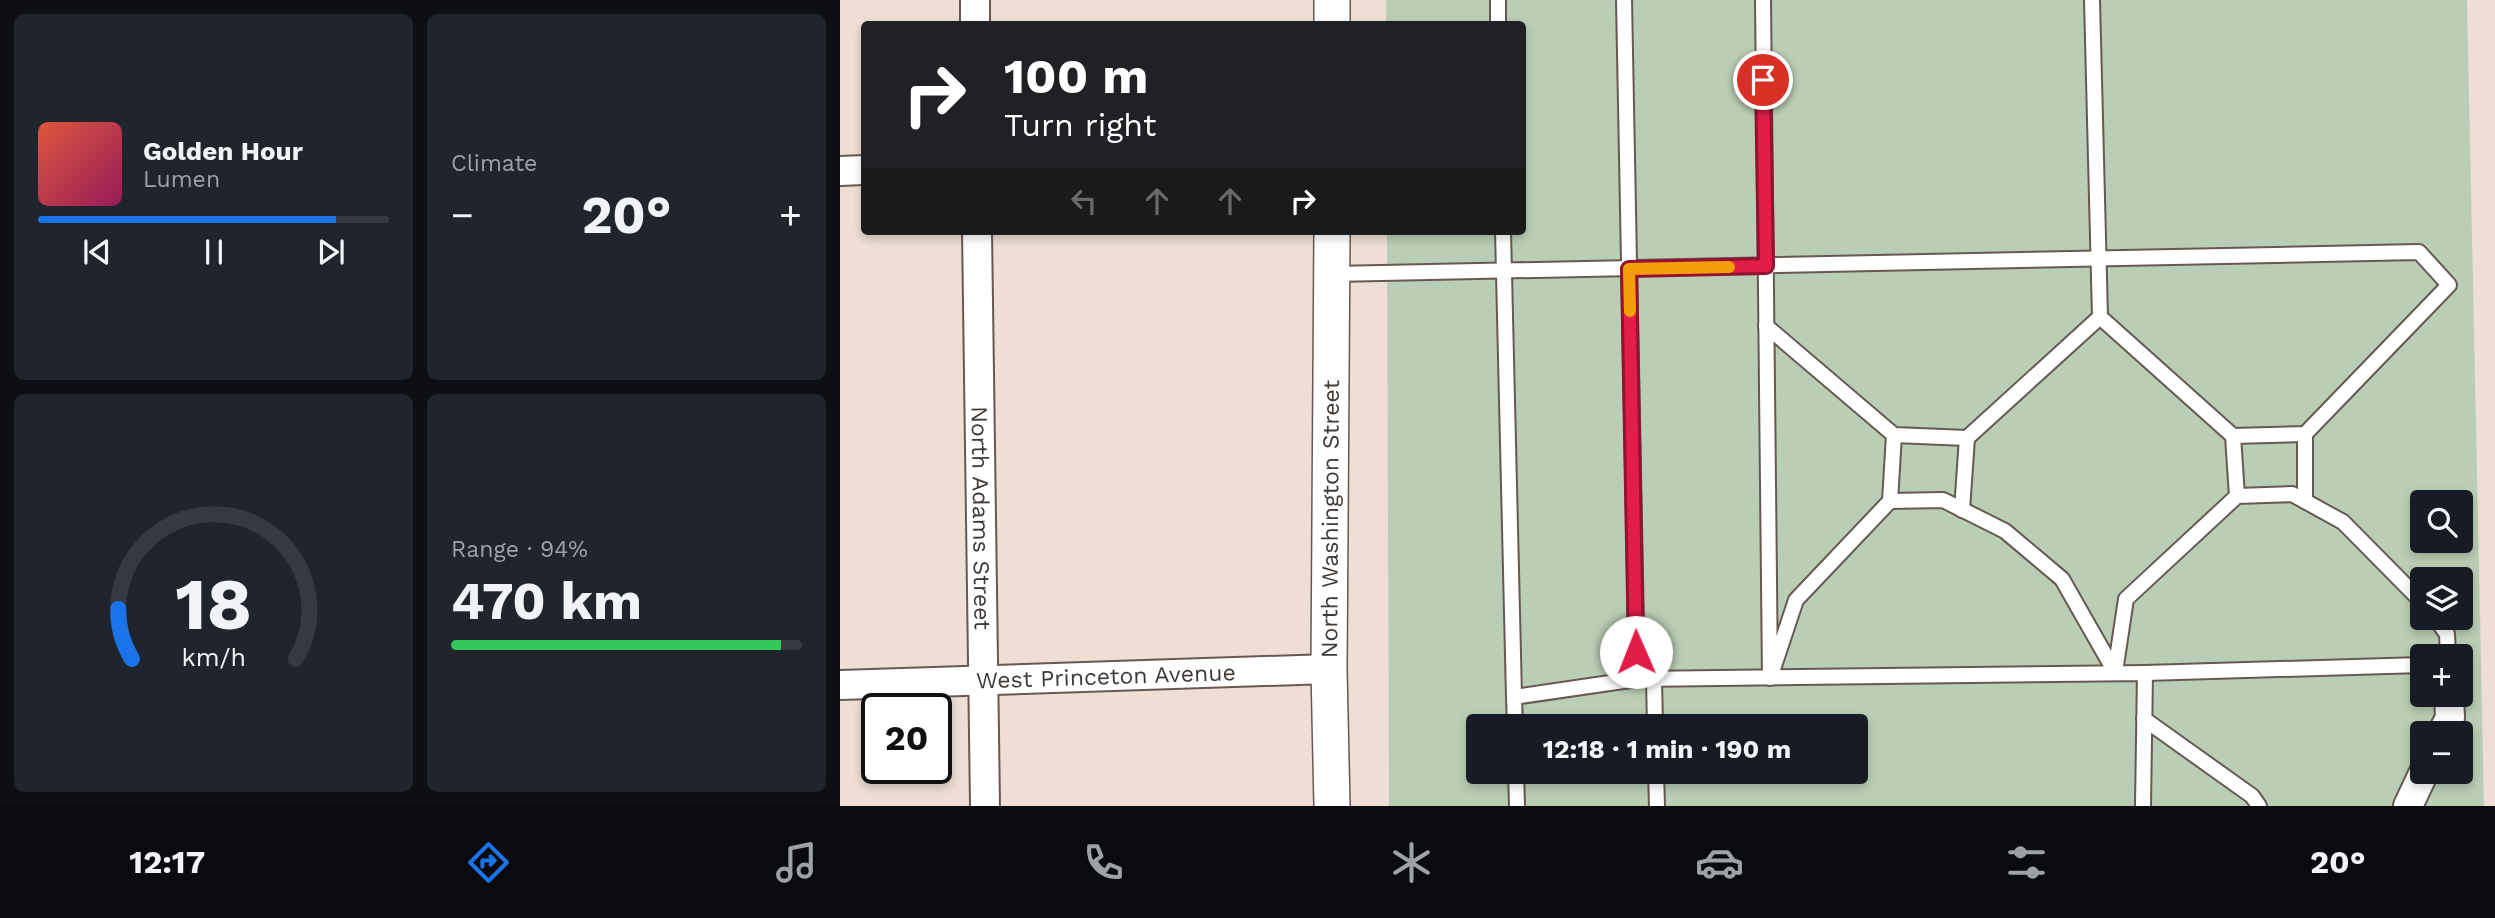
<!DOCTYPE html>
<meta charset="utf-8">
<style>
body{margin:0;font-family:"Work Sans",sans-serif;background:#20242c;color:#f1f3f6;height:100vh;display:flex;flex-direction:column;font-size:26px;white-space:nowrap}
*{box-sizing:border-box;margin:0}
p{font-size:23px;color:#9ea1a6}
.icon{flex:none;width:38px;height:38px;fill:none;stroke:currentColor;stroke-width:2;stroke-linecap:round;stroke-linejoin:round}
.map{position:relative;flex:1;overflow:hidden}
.side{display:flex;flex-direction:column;gap:14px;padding:14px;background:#0d0f14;width:840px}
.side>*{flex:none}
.banner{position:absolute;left:21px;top:21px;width:665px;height:214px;border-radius:7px;box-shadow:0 4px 10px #0003;background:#202124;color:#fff;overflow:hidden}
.buttons{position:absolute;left:1570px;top:490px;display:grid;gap:14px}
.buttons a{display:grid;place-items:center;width:63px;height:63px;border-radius:7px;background:#171b24;box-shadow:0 4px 10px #0003;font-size:35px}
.speed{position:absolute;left:21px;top:693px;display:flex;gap:14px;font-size:35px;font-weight:700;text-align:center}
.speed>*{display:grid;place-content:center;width:91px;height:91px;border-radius:50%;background:#171b24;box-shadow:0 4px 10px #0003;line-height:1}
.speed .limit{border:4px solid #111;border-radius:10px;background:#fff;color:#111}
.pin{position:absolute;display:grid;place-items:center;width:60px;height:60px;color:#fff;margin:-30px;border:4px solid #fff;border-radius:50%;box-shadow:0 2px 7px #0007}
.me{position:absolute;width:77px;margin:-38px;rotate:359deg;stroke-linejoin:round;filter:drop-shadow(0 0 5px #0008)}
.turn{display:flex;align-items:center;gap:24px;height:147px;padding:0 28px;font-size:32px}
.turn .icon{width:91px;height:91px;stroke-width:2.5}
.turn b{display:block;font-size:49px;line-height:60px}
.lanes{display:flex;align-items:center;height:66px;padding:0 28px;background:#0003;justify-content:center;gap:35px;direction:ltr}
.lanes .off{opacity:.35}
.big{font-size:52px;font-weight:700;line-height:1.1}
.side .card{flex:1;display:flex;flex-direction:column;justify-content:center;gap:10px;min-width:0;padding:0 24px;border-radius:10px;background:#20242c}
.side .dial{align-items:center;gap:0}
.dial svg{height:182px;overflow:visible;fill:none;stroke:#363941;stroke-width:7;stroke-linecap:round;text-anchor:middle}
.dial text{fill:#f1f3f6;stroke:none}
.song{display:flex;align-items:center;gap:21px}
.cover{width:84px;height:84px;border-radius:10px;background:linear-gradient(135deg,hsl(10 70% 55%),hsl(330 70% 35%))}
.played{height:7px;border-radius:4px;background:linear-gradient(90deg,#1a73e8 85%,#363941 85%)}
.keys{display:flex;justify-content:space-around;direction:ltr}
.heat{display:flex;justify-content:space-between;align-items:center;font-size:38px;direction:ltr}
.charge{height:10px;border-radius:5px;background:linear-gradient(90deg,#34c759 94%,#363941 0)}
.side .tiles{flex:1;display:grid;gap:14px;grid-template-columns:repeat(2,1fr)}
.trip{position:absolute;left:626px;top:714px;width:402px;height:70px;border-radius:7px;background:#171b24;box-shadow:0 4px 10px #0003;font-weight:700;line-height:70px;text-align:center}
.dock{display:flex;height:112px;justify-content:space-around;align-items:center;background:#090b0e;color:#9ea1a6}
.dock .icon{width:49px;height:49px}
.dock .active{color:#1a73e8}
.dock b{font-size:32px;color:#f1f3f6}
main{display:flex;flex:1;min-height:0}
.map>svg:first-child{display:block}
.green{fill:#b9ceb4;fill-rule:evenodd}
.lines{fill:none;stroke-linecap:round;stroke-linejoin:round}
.service-casing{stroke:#675951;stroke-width:18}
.minor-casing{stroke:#675951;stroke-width:32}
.tertiary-casing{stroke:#675951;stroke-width:38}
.service{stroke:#fff;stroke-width:14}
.minor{stroke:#fff;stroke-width:28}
.tertiary{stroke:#fff;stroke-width:35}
.route-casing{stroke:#92132f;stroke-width:18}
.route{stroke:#e11d48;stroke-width:12}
.slow{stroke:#f59e0b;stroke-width:12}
.labels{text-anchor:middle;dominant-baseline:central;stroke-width:5;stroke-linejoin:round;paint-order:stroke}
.street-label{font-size:23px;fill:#403a36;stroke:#eeded4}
</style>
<main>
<section class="side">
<div class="tiles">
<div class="card">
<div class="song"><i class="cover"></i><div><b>Golden Hour</b><p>Lumen</p></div></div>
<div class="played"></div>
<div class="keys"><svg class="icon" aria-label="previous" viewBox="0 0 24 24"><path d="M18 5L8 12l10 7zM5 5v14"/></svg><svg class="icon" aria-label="pause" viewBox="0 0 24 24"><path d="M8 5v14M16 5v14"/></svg><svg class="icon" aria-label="next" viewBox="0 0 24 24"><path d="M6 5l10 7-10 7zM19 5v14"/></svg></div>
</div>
<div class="card"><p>Climate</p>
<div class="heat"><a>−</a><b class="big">20°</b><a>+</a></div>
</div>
<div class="card dial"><svg viewBox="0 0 100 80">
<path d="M14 69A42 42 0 1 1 86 69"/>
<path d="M14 69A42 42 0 0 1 8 47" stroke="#1a73e8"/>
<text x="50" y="56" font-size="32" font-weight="700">18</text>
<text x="50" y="72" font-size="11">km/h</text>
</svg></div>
<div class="card"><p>Range · 94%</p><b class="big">470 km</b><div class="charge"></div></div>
</div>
</section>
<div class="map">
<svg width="1655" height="806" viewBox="0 0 1655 806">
<rect width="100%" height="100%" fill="#eeded4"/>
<path class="green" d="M 546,0 L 1627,0 L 1644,806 L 549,806 L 547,231 L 682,231 L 682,24 L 546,24 ZM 1582,502 L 1620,502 L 1620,541 L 1582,541 ZM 1582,579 L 1620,579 L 1620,618 L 1582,618 ZM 1582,656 L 1620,656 L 1620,695 L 1582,695 ZM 639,726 L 1017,726 L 1017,772 L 639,772 ZM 1582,733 L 1620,733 L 1620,772 L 1582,772 Z"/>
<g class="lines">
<g class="service-casing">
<g id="service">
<polyline points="658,0 658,24"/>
<polyline points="923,0 930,678 956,600 1050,501 1103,500 1165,531 1222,579 1275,672 1286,599 1397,496 1452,494 1503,522 1582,602"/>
<polyline points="1252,0 1260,317"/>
<polyline points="663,231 674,697 797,679 784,0"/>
<polyline points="493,274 1579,252 1609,285 1465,434 1393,436 1260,317 1127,438 1054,435 926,326"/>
<polyline points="1465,434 1465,501"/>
<polyline points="1393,436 1397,496"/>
<polyline points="1050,501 1054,435"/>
<polyline points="1122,510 1127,438"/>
<polyline points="1595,618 1607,634 1608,656"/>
<polyline points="1305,673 1582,665"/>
<polyline points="797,679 1305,673 1303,806"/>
<polyline points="814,679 815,726"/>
<polyline points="674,697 675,726"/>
<polyline points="1304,719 1412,796 1419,806"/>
<polyline points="676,772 677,806"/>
<polyline points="816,772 817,806"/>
</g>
</g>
<g class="minor-casing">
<g id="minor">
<polyline points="135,0 135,24"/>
<polyline points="0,171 24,170"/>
<path id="s1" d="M 137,231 L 145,806"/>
<path id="s2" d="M 0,685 L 489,669"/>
<polyline points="1602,733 1610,718 1609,695"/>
<polyline points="1568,806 1584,772"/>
</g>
</g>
<g class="tertiary-casing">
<g id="tertiary">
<polyline points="492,0 492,24"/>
<path id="s3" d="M 492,806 L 489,669 L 492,231"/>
</g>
</g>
<use href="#service" class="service"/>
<use href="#minor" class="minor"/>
<use href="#tertiary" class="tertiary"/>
</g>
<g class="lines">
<g class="route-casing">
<polyline id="route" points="796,652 789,269 926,266 923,80"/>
</g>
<use href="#route" class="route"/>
<polyline class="slow" points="790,311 789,269 889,267"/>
</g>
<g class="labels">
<g class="street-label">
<text stroke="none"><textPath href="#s1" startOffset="287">North Adams Street</textPath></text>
<text stroke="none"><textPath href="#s3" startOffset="287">North Washington Street</textPath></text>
<text stroke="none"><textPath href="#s2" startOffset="266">West Princeton Avenue</textPath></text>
</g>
</g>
</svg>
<div class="buttons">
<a><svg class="icon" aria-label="search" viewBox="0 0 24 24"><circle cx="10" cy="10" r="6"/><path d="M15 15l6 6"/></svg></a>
<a><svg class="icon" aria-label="layers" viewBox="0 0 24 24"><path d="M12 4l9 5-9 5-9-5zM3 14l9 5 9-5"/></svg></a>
<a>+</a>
<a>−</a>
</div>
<div class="speed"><div class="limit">20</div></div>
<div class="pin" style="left:923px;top:80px;background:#d93025"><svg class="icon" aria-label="arrive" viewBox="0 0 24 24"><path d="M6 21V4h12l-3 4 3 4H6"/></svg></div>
<svg class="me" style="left:796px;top:652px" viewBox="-20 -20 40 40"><circle r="19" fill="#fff"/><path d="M0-13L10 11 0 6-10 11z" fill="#e11d48"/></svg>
<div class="trip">12:18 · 1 min · 190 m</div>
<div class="banner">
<div class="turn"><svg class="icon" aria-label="right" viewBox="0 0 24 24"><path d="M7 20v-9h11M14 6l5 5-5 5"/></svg><div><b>100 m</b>Turn right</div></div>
<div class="lanes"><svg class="icon off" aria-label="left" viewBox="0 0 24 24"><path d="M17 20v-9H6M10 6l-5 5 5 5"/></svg><svg class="icon off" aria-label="ahead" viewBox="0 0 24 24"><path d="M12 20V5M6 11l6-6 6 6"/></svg><svg class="icon off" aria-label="ahead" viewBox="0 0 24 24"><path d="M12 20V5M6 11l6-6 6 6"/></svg><svg class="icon" aria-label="right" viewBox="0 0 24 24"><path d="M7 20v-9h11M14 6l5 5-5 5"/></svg></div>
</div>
</div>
</main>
<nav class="dock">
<b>12:17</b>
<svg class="icon active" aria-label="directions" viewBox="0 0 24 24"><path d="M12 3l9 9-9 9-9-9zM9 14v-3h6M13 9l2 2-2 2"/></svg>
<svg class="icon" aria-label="music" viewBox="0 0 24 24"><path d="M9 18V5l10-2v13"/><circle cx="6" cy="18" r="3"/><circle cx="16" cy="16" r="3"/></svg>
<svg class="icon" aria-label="phone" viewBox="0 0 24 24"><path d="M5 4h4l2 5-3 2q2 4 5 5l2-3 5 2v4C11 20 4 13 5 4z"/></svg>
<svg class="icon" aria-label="climate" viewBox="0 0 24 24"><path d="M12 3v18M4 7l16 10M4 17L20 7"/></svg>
<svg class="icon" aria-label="car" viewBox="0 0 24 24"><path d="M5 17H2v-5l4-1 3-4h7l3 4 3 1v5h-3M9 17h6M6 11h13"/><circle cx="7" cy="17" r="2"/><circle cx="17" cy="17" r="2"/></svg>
<svg class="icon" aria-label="filters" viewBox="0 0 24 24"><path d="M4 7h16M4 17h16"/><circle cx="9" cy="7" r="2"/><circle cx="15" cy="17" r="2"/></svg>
<b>20°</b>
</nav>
